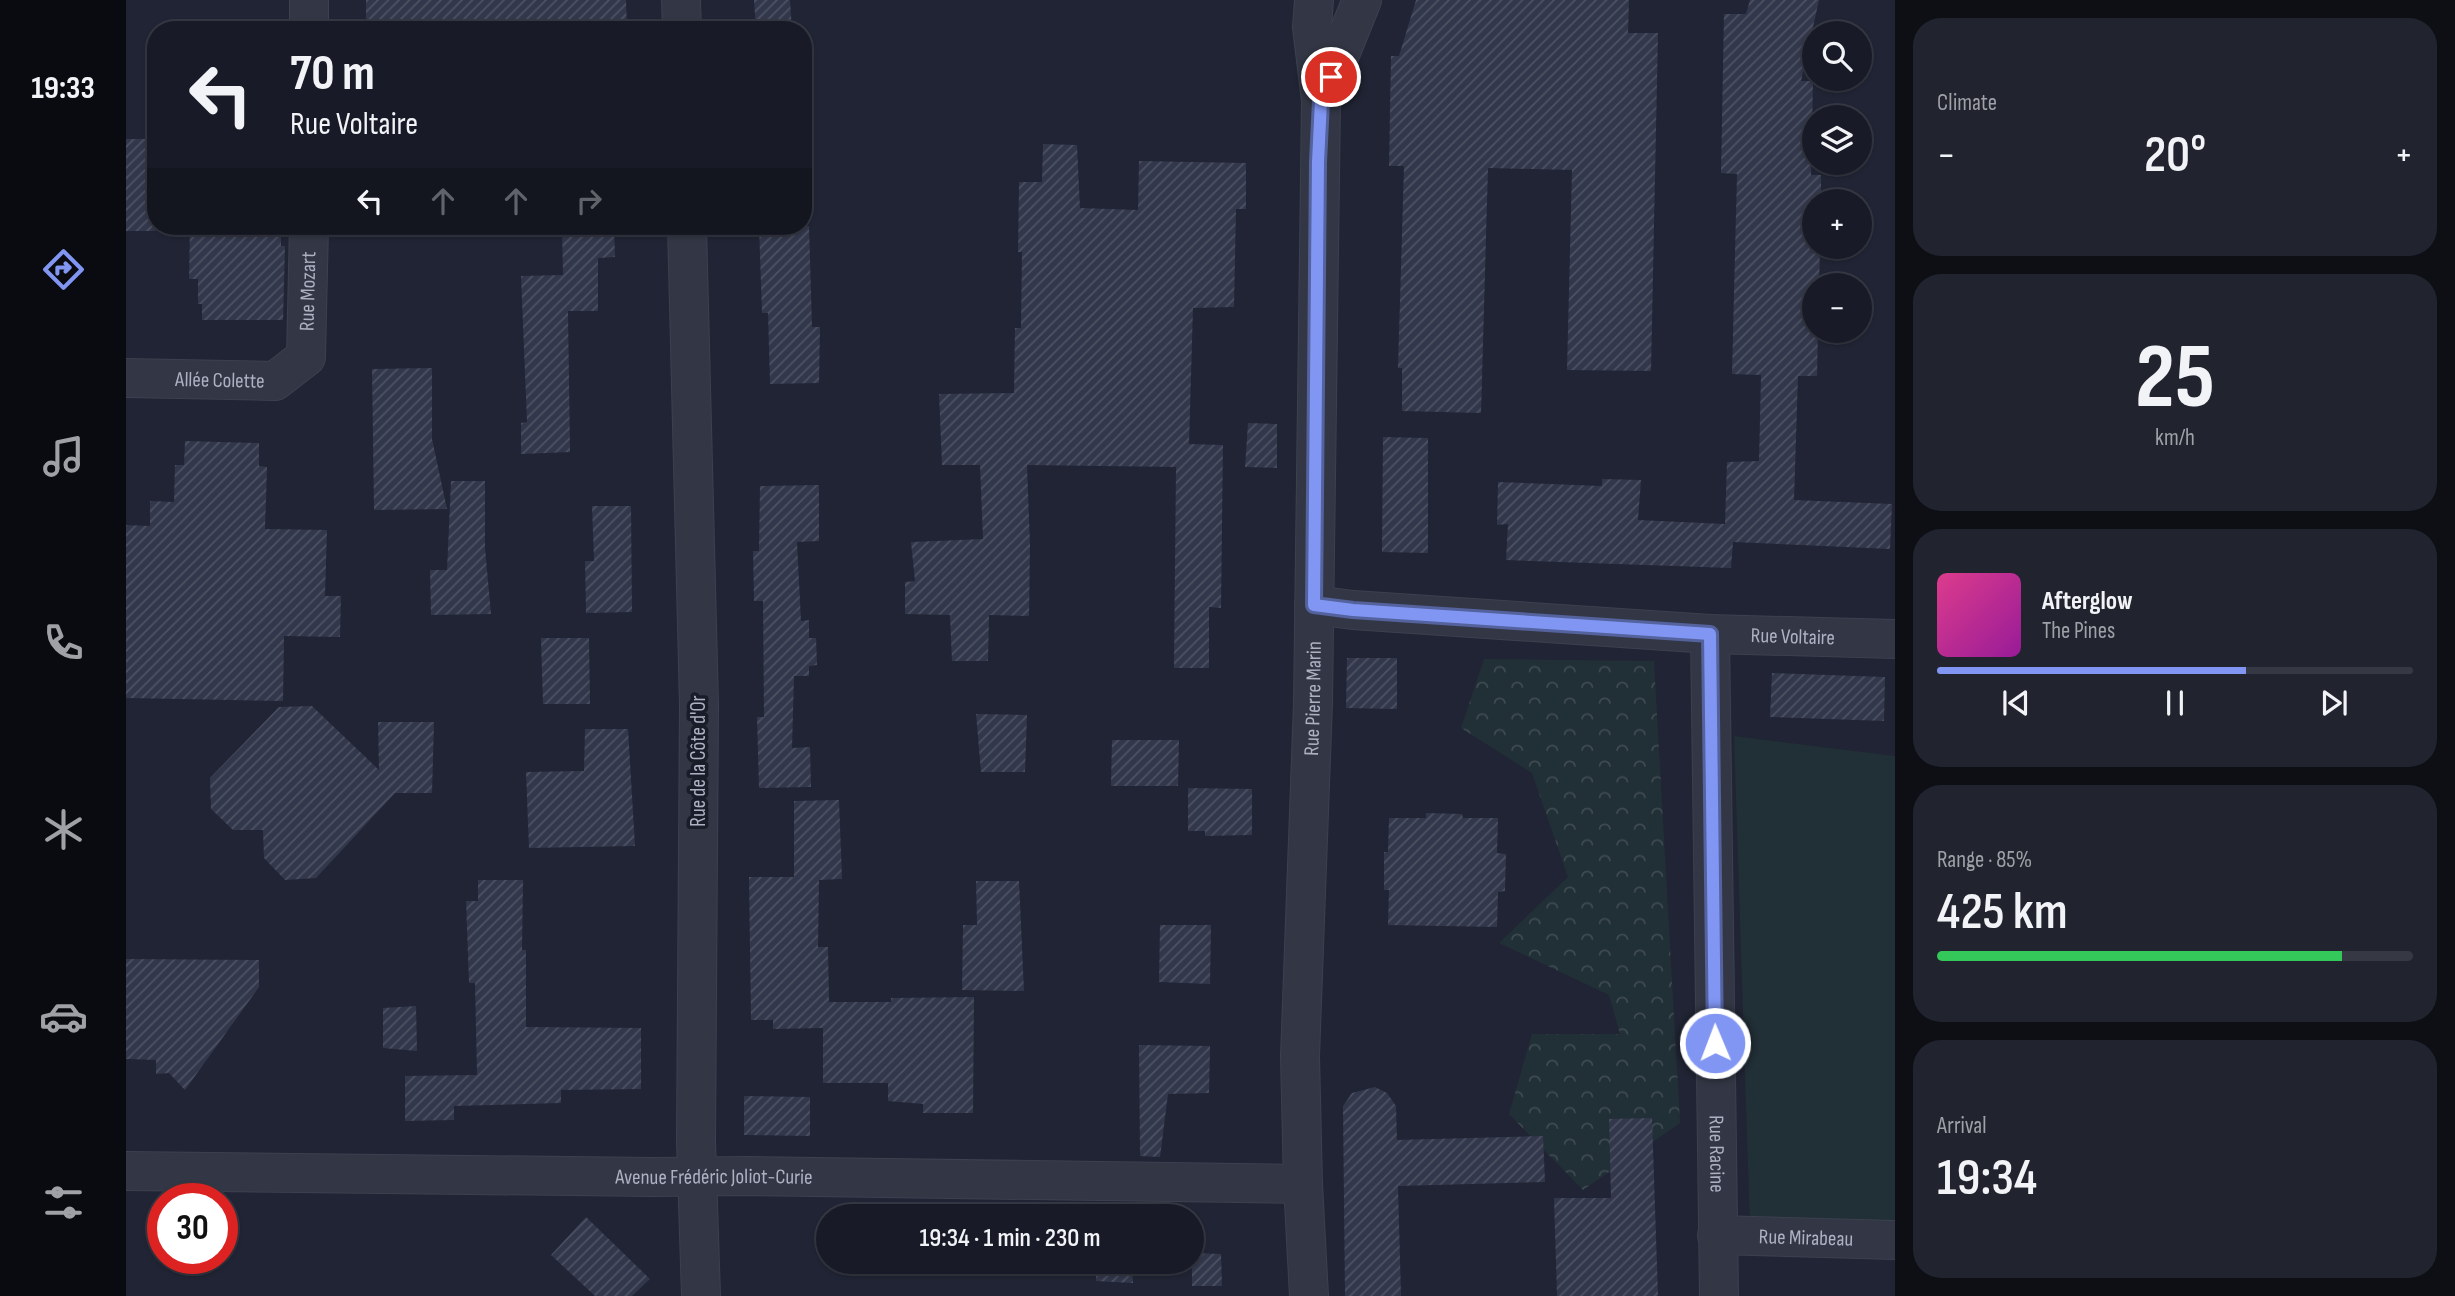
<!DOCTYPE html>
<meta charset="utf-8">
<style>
body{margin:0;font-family:"Sofia Sans Condensed",sans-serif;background:#21242f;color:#f1f3f6;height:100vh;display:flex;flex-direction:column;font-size:26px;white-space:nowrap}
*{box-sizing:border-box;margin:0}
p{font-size:23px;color:#9fa1a7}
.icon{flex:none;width:38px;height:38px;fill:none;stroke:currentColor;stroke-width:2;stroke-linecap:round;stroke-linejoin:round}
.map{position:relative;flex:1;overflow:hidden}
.sheet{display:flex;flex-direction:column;gap:18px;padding:18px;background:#0d0f15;width:560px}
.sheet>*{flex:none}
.top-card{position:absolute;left:21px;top:21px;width:665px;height:214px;border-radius:28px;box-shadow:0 2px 5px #0004,0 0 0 2px #363944;background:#181b27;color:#f1f3f6;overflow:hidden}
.tools{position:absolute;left:1676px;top:21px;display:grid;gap:14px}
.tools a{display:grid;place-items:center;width:70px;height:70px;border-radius:50%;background:#181b27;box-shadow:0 2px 5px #0004,0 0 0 2px #363944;font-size:35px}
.speed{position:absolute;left:21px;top:1183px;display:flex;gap:14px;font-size:35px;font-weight:700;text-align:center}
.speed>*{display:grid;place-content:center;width:91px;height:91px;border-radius:50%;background:#181b27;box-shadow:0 2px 5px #0004,0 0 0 2px #363944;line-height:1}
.speed .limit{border:10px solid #d22;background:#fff;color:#111}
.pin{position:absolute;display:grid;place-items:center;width:60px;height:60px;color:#fff;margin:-30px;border:4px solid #fff;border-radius:50%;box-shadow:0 2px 7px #0007}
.me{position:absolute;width:77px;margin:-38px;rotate:359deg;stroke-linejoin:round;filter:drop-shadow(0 0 5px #0008)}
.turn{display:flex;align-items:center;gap:24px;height:147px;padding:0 28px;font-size:32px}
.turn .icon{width:91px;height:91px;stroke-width:2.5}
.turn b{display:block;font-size:49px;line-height:60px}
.lanes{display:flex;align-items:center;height:66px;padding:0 28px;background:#0003;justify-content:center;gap:35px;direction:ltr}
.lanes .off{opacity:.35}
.big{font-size:52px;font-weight:600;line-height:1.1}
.sheet .tile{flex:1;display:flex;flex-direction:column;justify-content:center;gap:10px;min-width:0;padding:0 24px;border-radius:28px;background:#21242f}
.sheet .dial{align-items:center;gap:0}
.dial b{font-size:91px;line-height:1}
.song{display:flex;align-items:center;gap:21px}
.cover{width:84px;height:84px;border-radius:10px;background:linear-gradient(135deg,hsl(330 70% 55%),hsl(300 70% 35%))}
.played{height:7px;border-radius:4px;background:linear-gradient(90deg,#8196f3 65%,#363944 65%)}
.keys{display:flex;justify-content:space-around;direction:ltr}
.heat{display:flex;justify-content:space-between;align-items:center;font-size:38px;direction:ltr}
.charge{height:10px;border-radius:5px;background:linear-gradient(90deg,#34c759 85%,#363944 0)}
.trip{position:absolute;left:690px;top:1204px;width:388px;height:70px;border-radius:35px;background:#181b27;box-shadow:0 2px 5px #0004,0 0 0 2px #363944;font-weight:600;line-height:70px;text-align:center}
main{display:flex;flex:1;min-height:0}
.menu{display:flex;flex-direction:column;width:126px;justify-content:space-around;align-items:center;background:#0a0b10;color:#9fa1a7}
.menu .icon{width:49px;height:49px}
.menu .on{color:#8196f3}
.menu b{font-size:32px;color:#f1f3f6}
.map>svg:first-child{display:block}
.forest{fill:url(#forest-crowns)}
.park{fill:#212f36}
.building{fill:url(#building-hatch)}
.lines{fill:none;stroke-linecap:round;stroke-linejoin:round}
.minor-casing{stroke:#3c404f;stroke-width:40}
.minor{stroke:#333745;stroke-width:38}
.route-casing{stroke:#54629e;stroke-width:18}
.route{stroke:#8196f3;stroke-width:12}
.labels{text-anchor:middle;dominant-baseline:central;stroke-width:7;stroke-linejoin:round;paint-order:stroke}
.street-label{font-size:21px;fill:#adb1c2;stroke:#191c29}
</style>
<main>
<nav class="menu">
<b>19:33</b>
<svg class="icon on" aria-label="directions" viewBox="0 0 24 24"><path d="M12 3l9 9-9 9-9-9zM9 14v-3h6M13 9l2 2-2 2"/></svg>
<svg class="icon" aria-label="music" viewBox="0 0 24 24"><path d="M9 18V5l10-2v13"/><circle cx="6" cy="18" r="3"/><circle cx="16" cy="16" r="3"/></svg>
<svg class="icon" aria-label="phone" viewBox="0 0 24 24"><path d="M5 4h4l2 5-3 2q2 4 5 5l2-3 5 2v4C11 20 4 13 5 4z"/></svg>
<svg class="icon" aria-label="climate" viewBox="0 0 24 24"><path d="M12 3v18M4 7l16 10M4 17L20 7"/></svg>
<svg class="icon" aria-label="car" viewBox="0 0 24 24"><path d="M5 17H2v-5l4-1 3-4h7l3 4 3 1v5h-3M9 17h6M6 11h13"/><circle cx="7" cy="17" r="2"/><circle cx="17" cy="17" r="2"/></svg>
<svg class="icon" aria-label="filters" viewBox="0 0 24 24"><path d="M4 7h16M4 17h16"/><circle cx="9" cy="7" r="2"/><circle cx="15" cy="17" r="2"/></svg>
</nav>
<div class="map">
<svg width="1769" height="1296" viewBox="0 0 1769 1296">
<defs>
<pattern id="forest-crowns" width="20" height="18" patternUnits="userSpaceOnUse" patternTransform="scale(1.75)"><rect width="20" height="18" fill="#212f36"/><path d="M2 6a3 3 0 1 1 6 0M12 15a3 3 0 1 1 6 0" fill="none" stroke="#3f4b51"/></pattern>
<pattern id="building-hatch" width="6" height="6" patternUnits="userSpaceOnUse" patternTransform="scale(1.75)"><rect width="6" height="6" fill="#32374b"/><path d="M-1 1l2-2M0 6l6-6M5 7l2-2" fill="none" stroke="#4d5263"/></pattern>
</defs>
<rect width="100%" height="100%" fill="#202434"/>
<polygon class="forest" points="1358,659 1528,661 1554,1123 1457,1190 1383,1114 1406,1034 1494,1034 1483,995 1373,943 1442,877 1406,773 1335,728"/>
<polygon class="park" points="1608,736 1769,756 1769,1229 1624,1227"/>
<g class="building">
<polygon points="240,0 500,0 501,30 240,30"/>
<polygon points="628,0 664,0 666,30 630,30"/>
<polygon points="1290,0 1503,0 1502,33 1532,33 1525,371 1441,370 1446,170 1362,168 1355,413 1276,411 1276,368 1272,368 1278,166 1263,166 1265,56 1273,56"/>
<polygon points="1624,0 1693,0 1675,81 1687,81 1685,175 1695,175 1695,201 1689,201 1689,247 1694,247 1693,285 1689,285 1689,331 1692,331 1691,376 1672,376 1668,500 1766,504 1764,549 1607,542 1605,568 1380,560 1382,524 1371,525 1372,482 1476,486 1476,479 1515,480 1512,520 1599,524 1601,462 1633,461 1635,375 1606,374 1611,174 1595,173 1598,14 1620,14"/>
<rect x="0" y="139" width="30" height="92"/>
<polygon points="917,144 951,145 954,208 1012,210 1013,161 1120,163 1120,209 1110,209 1108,307 1067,308 1063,444 1097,445 1095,608 1083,607 1083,668 1048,668 1050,467 901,465 904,545 903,616 863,615 862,661 826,661 824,615 779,614 779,582 789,581 785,542 857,539 854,465 816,465 813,394 888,393 889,328 895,328 896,252 892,252 893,182 916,182"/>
<polygon points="64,226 155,226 155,246 159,246 157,320 76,320 76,304 72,304 72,279 63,279"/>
<polygon points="436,226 488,226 489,257 472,258 472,311 442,311 444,452 395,454 395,423 401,422 395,276 437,275"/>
<polygon points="633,226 683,226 686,327 694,327 693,383 644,384 642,313 636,313"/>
<polygon points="306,368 306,439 321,509 248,510 246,369"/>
<polygon points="1122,423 1151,424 1151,468 1119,467"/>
<polygon points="1257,437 1302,438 1302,553 1256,552"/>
<polygon points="59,441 133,443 133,466 141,467 139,529 201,530 199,596 215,596 214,637 158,636 157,701 0,698 0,525 24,526 24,501 48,502 49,465 58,465"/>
<polygon points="325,481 359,481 359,548 365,614 305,615 304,570 321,570"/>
<polygon points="693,485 693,541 671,542 675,621 683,620 683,638 690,638 691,665 683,666 683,676 668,676 666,748 684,747 685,787 633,788 631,717 638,717 637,601 628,601 627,551 633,551 634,486"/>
<polygon points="466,506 505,506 506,612 460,613 459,561 468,561"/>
<polygon points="415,638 463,638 464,704 417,704"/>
<polygon points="1221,658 1271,658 1271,709 1220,708"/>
<polygon points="1646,673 1759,677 1758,721 1644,717"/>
<polygon points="186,706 253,770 252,722 308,722 306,793 269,793 190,878 159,880 138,858 137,830 107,830 85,809 84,778 153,707"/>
<polygon points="850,714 901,715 899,772 855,772"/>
<polygon points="459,729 502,729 509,846 403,848 400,772 458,771"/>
<polygon points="986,740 1053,740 1052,786 985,786"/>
<polygon points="1062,788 1126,789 1126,835 1079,836 1079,831 1062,831"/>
<polygon points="713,800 716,879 693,880 692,947 702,947 703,1002 765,1002 765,998 848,997 847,1113 797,1113 797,1104 762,1101 762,1083 697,1083 697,1028 647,1029 647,1020 625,1020 623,877 668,877 668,801"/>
<polygon points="1300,813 1336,814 1337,818 1372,818 1371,853 1380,854 1379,891 1372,892 1371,927 1262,925 1263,890 1258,890 1258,852 1262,852 1263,818 1300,818"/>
<polygon points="352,880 397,880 396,950 400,950 400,1027 515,1028 515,1089 435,1090 435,1103 328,1106 328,1120 279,1121 279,1076 351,1075 349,983 343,983 340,901 352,901"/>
<polygon points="850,881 893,881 898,991 836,990 837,925 851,925"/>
<polygon points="1034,925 1085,925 1084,984 1033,982"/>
<polygon points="0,959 133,960 133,987 59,1090 43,1073 30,1074 30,1060 0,1059"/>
<polygon points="290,1006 291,1051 257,1048 257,1008"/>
<polygon points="1013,1045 1084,1046 1083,1093 1042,1094 1034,1157 1014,1156"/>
<polygon points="1249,1087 1261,1093 1270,1106 1271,1140 1417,1136 1419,1182 1272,1186 1275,1296 1219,1296 1217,1106 1226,1093"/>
<polygon points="618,1096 684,1097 684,1136 618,1135"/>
<polygon points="1526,1118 1532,1296 1431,1296 1428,1198 1485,1198 1483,1119"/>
<polygon points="969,1212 1004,1213 1004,1216 903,1216 969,1215"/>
<polygon points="460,1217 524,1279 506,1296 469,1296 425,1255"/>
<polygon points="1066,1253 1095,1254 1096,1286 1066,1286"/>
<polygon points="904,1262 1006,1262 1007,1283 970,1281 970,1271 905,1270"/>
</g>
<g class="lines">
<g class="minor-casing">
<g id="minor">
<polyline points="183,0 183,30"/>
<polyline points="555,0 556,30"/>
<polyline points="1196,99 1236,0"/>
<polyline points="561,226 573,705 570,1141 575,1296"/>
<path id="s1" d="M 0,378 L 149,381 L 180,357 L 183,226"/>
<path id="s2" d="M 1188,605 L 1227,610 L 1584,634 L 1769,639"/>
<path id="s3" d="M 1584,634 L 1593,1296"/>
<path id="s4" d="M 0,1171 L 526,1177 L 624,1176 L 1177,1184"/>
<path id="s5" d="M 1591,1235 L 1769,1240"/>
<path id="s6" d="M 1183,1296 L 1177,1184 L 1174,1056 L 1187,703 L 1195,101 L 1186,27 L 1188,0"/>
</g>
</g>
<use href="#minor" class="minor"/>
</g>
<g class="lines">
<g class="route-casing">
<polyline id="route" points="1205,77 1195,101 1192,162 1188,605 1227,610 1584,634 1589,1043"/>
</g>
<use href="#route" class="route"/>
</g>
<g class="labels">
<g class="street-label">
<text stroke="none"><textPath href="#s1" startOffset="254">Rue Mozart</textPath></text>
<text stroke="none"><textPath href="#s1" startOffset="94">Allée Colette</textPath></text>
<text stroke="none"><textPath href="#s2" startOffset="480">Rue Voltaire</textPath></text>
<text stroke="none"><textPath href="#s6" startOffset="598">Rue Pierre Marin</textPath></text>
<text transform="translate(572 761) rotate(-90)">Rue de la Côte d'Or</text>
<text stroke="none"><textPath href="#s3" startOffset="520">Rue Racine</textPath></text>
<text stroke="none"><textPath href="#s4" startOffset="588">Avenue Frédéric Joliot-Curie</textPath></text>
<text stroke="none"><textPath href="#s5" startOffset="89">Rue Mirabeau</textPath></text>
</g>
</g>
</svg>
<div class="tools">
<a><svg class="icon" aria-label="search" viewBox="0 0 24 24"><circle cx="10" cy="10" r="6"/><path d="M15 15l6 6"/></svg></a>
<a><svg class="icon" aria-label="layers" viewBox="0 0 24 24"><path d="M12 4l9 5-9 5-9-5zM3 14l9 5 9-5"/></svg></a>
<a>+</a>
<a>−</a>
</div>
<div class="speed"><div class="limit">30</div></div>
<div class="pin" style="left:1205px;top:77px;background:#d93025"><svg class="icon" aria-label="arrive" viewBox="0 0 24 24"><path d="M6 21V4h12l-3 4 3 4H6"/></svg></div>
<svg class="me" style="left:1589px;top:1043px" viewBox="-20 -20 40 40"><circle r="17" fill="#8196f3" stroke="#fff" stroke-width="3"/><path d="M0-11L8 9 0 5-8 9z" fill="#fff"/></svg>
<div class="trip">19:34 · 1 min · 230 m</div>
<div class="top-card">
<div class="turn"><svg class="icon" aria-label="left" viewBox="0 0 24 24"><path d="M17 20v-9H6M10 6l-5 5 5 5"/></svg><div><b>70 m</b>Rue Voltaire</div></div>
<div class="lanes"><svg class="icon" aria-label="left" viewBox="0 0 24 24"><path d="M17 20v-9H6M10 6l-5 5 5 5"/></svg><svg class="icon off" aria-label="ahead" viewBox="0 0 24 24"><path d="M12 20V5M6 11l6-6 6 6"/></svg><svg class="icon off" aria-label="ahead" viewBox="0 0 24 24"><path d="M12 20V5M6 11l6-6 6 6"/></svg><svg class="icon off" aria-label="right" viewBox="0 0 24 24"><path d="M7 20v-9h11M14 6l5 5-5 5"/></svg></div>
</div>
</div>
<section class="sheet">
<div class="tile"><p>Climate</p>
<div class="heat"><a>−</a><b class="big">20°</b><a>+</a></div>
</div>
<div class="tile dial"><b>25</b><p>km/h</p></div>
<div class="tile">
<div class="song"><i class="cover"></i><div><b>Afterglow</b><p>The Pines</p></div></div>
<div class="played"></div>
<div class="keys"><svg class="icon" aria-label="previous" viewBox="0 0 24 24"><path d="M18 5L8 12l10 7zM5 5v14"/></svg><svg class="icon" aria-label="pause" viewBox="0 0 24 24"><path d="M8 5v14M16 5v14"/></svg><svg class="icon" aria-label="next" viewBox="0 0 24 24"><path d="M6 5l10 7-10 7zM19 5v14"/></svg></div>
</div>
<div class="tile"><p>Range · 85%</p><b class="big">425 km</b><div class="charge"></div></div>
<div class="tile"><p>Arrival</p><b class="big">19:34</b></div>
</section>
</main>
